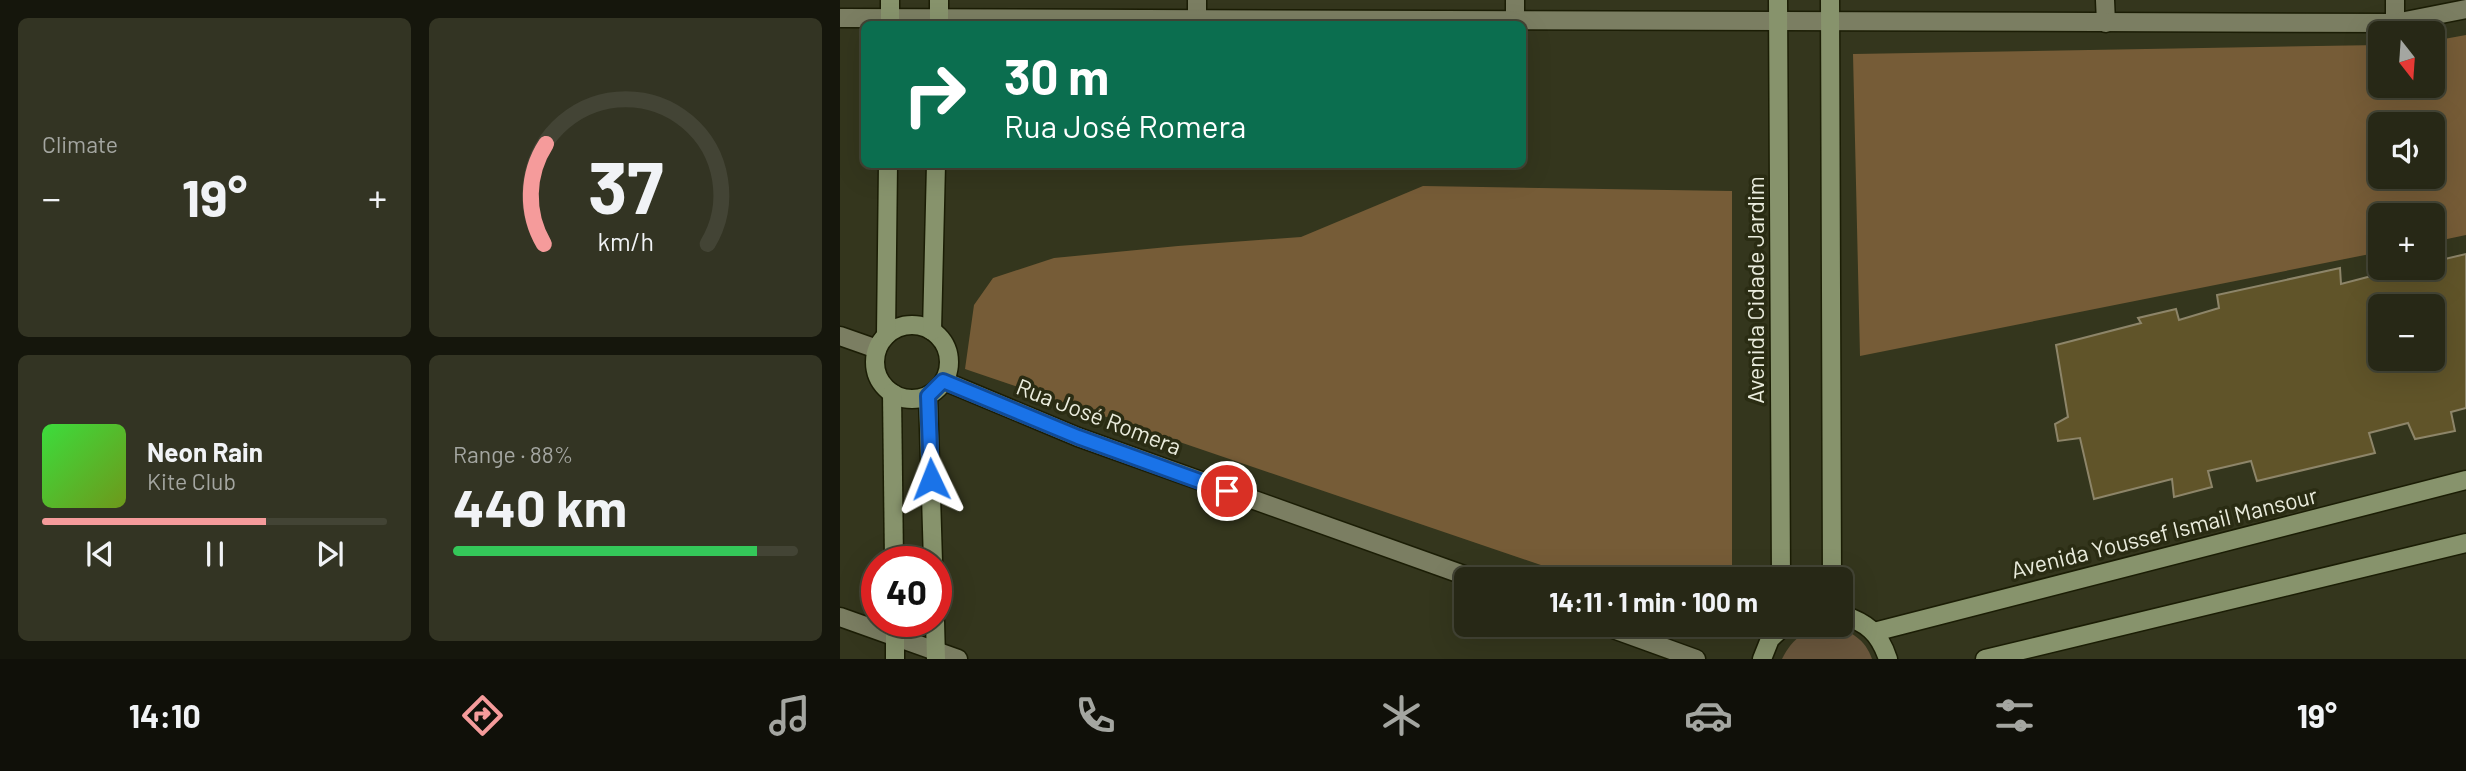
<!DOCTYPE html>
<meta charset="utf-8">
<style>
body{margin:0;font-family:Barlow,sans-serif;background:#333423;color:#f1f3f6;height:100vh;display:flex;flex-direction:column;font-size:26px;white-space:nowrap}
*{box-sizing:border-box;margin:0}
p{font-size:23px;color:#a4a6a1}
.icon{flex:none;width:38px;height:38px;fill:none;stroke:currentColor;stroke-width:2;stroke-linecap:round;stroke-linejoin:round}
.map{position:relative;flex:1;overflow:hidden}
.details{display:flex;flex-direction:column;gap:18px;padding:18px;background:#15160c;width:840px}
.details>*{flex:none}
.guide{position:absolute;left:21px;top:21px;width:665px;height:147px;border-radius:10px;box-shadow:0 7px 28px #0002,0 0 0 2px #434435;background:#0b6e4f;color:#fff;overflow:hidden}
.needle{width:46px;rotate:163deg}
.tools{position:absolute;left:1528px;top:21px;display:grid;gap:14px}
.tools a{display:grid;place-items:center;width:77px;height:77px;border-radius:10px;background:#272816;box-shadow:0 7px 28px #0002,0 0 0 2px #434435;font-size:35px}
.speed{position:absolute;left:21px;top:546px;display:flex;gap:14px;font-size:35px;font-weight:700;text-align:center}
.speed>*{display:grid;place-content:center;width:91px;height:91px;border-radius:50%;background:#272816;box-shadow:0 7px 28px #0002,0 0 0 2px #434435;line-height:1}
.speed .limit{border:10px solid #d22;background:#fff;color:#111}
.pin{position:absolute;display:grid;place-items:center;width:60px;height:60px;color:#fff;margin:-30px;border:4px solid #fff;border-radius:50%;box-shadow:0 2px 7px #0007}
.me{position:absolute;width:77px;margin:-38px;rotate:358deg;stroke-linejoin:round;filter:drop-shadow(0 0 5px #0008)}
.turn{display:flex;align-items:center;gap:24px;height:147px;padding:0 28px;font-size:32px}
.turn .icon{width:91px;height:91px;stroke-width:2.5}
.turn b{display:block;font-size:49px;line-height:60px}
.big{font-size:52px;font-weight:700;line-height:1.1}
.details .card{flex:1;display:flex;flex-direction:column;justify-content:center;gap:10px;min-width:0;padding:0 24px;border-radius:10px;background:#333423}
.details .dial{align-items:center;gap:0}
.dial svg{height:182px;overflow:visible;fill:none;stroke:#434435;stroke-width:7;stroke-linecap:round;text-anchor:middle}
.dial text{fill:#f1f3f6;stroke:none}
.song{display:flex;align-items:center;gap:21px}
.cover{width:84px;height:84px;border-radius:10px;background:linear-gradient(135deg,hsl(120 70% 55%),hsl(80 70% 35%))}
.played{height:7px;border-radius:4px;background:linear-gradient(90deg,#f59b9b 65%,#434435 65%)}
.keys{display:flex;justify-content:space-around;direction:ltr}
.heat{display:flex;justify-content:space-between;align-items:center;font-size:38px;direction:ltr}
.charge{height:10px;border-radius:5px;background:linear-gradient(90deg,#34c759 88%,#434435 0)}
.details .tiles{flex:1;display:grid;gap:18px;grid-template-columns:repeat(2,1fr)}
.trip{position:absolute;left:614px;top:567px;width:399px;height:70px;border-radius:10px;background:#272816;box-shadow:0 7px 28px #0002,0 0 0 2px #434435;font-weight:700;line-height:70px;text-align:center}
.tabs{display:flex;height:112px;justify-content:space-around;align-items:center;background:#101009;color:#a4a6a1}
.tabs .icon{width:49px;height:49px}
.tabs .current{color:#f59b9b}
.tabs b{font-size:32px;color:#f1f3f6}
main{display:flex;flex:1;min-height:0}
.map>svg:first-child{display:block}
.green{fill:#69563c}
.forest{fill:#765c37;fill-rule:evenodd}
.building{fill:#605429;stroke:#8d8569;stroke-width:2;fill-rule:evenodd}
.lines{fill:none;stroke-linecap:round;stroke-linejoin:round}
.street-casing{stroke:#1b1d05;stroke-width:21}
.secondary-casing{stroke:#1b1d05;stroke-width:21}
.street{stroke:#7b7e62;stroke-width:18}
.secondary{stroke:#87936c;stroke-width:18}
.route-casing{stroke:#114b97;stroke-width:18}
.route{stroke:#1a73e8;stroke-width:12}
.labels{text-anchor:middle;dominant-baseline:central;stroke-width:7;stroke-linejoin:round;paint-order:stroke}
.street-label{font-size:23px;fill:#eaecdd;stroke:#2a2c13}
</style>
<main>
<section class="details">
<div class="tiles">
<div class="card"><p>Climate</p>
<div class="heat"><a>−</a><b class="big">19°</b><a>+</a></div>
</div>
<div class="card dial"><svg viewBox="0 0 100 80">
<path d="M14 69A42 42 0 1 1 86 69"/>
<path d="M14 69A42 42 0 0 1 15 25" stroke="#f59b9b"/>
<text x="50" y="56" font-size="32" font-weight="700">37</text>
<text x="50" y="72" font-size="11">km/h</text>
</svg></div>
<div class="card">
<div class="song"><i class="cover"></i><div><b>Neon Rain</b><p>Kite Club</p></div></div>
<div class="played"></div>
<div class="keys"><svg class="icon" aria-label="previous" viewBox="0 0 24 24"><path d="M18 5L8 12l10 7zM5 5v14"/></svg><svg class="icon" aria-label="pause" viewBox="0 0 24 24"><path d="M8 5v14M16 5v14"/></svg><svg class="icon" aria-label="next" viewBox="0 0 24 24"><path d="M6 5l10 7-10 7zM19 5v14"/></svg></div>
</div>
<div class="card"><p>Range · 88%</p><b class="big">440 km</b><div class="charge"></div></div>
</div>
</section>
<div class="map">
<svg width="1626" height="659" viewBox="0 0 1626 659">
<rect width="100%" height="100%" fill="#34361d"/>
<path class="green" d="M 991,626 C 1011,631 1025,639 1032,659 L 942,659 C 953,637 967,628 991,626 Z"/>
<g class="forest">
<path d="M 1626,35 L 1626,235 L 1593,242 L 1592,215 L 1540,215 L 1540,252 L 1020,356 L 1013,54 L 1540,45 L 1540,86 L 1592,86 L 1593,41 ZM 1540,124 L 1592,124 L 1592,177 L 1540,177 Z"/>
<polygon points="583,186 892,191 892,579 742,579 125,369 134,305 153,278 214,258 338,246 461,237"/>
</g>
<path class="building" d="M 1626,254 L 1626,408 L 1611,412 L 1615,431 L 1575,439 L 1568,423 L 1529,433 L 1535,453 L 1417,481 L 1411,461 L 1368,471 L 1372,487 L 1334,497 L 1332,479 L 1254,499 L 1240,438 L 1218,441 L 1215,424 L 1228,417 L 1216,345 L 1301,323 L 1298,318 L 1336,309 L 1339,320 L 1379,308 L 1377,295 L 1500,268 L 1501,284 L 1543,273 L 1542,268 L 1592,268 L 1592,262 ZM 1540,306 L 1592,306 L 1592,359 L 1540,359 Z"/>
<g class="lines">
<g class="street-casing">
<g id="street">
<polyline points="357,0 357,19"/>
<polyline points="675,0 675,20"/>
<polyline points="1265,0 1266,23"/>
<polyline points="1555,0 1555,23"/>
<polyline points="0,18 1555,23 1626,9"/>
<polyline points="0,336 37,349"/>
<polyline points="104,381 238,437 635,579"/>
<polyline points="0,617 118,659"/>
<polyline points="762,625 856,659"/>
</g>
</g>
<g class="secondary-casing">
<g id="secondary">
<polyline points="50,0 50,24"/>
<polyline points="99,0 99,24"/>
<polyline points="938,0 941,579"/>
<polyline points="990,0 992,579"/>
<circle cx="72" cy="362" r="37"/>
<polyline points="92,331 96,164"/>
<polyline points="46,335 48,164"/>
<polyline points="52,393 54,562"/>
<polyline points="88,396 93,562"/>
<path d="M 1001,614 C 1027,623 1039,632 1048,659"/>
<polyline points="55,621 55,659"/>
<polyline points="95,621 96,659"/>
<polyline points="1034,632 1626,480"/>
<polyline points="922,659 930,639 945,625"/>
<polyline points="1145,659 1626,543"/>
</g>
</g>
<use href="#street" class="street"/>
<use href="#secondary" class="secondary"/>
</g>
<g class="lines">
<g class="route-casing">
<polyline id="route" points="91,479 88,396 103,381 238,437 387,491"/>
</g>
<use href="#route" class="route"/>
</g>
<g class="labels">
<g class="street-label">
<text transform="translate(915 290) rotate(-90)">Avenida Cidade Jardim</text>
<text transform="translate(259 416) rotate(21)">Rua José Romera</text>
<text transform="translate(1324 532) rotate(-14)">Avenida Youssef Ismail Mansour</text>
</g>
</g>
</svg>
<div class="tools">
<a><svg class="needle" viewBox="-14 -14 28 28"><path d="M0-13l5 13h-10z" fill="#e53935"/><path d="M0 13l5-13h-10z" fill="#a4a6a1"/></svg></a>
<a><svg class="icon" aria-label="sound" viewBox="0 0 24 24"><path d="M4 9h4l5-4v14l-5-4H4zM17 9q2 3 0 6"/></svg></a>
<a>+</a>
<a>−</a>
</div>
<div class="speed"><div class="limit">40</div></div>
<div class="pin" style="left:387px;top:491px;background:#d93025"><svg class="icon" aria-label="arrive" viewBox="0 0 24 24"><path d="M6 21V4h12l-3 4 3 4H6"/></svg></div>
<svg class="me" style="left:91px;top:479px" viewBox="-20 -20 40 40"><path d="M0-17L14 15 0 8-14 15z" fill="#1a73e8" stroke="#fff" stroke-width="4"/></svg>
<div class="trip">14:11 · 1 min · 100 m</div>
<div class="guide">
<div class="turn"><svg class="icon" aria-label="right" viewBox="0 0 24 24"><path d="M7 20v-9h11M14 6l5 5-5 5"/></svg><div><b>30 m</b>Rua José Romera</div></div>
</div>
</div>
</main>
<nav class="tabs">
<b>14:10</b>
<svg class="icon current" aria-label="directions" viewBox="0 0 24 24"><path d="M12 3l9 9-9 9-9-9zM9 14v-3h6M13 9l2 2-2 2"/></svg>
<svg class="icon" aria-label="music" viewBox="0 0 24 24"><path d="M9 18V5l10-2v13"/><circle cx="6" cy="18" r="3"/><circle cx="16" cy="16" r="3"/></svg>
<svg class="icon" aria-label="phone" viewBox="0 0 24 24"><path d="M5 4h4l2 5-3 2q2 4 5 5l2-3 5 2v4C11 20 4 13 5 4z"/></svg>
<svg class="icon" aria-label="climate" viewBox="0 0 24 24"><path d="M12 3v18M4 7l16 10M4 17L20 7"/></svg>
<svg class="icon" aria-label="car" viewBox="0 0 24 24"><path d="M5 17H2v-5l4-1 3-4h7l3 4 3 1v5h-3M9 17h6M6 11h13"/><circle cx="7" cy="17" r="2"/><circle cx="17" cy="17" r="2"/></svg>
<svg class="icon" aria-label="filters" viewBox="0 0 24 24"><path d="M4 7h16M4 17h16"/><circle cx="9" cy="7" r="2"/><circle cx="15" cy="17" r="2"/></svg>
<b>19°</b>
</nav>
